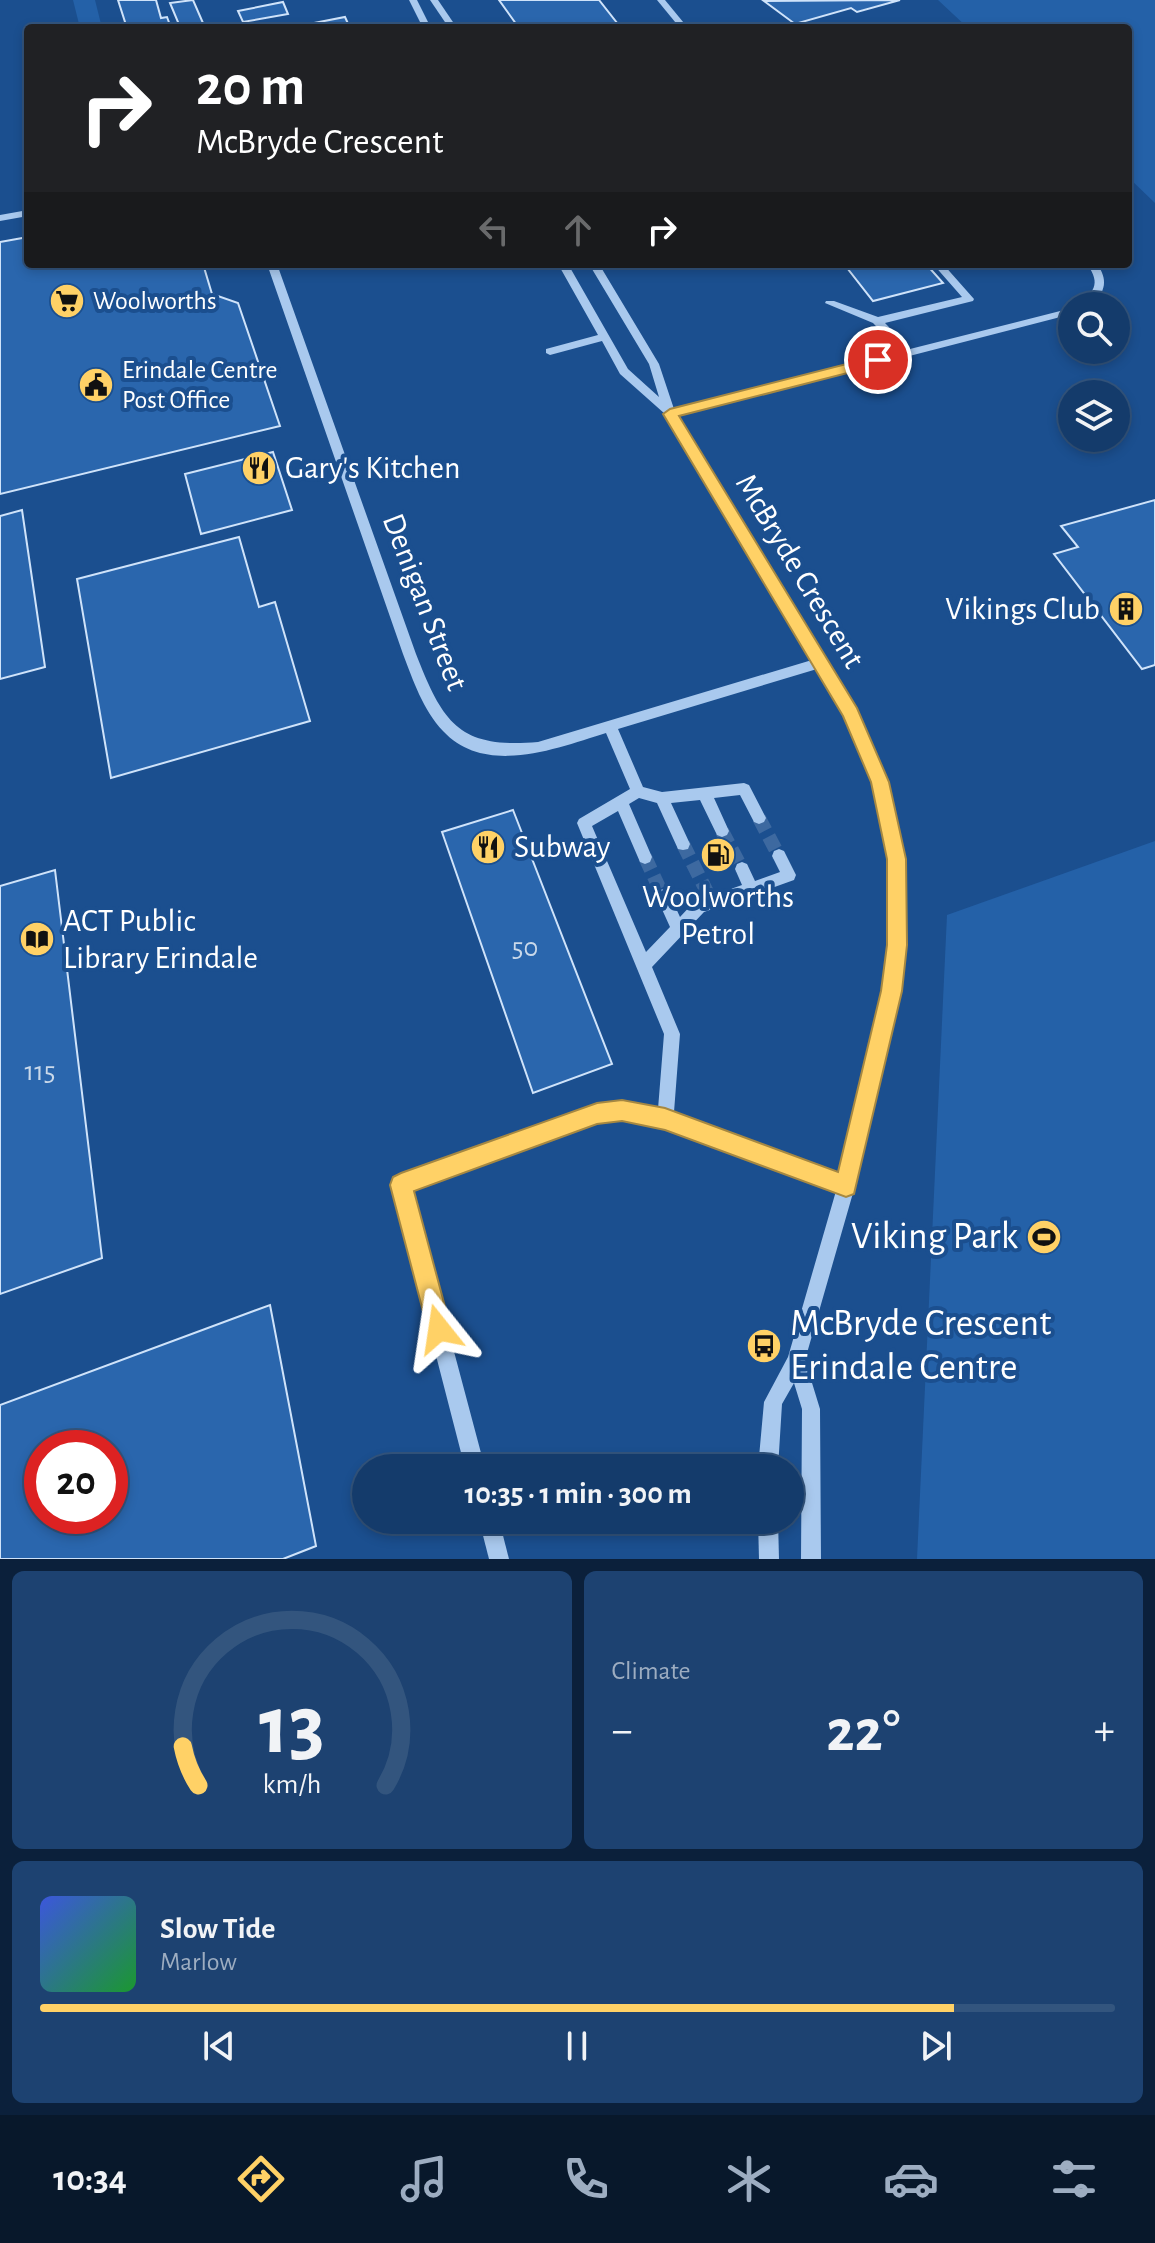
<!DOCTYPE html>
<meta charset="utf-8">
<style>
body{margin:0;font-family:"Alegreya Sans",sans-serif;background:#1d4271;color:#f1f3f6;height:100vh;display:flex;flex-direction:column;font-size:30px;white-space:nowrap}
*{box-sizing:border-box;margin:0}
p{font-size:26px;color:#9dadc1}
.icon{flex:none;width:44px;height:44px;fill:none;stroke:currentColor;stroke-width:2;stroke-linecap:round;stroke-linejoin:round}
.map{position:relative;height:1559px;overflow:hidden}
.details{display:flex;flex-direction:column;gap:12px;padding:12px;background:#0b203b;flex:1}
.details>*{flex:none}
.guide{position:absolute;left:24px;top:24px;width:1108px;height:244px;border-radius:8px;box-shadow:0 4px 12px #0003,0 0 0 2px #33557e;background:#202124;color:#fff;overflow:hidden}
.controls{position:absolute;left:1058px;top:292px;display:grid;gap:16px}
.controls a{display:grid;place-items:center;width:72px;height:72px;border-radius:50%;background:#143b6b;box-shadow:0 4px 12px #0003,0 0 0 2px #33557e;font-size:40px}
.speed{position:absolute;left:24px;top:1430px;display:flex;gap:16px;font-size:40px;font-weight:700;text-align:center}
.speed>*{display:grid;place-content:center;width:104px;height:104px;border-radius:50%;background:#143b6b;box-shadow:0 4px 12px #0003,0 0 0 2px #33557e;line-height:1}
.speed .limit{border:12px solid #d22;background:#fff;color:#111}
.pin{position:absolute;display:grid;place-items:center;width:68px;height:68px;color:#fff;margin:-34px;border:4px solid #fff;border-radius:50%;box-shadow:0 2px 8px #0007}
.me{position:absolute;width:88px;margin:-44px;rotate:345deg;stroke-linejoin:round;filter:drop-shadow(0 0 6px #0008)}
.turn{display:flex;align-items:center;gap:28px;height:168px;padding:0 40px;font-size:36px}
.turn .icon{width:104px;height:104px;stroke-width:2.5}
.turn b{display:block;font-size:56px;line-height:68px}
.lanes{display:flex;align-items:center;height:76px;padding:0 40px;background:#0003;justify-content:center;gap:40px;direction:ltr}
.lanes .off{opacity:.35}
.big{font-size:60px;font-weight:600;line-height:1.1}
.details .card{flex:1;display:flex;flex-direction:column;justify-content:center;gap:12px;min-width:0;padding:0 28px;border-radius:12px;background:#1d4271}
.details .dial{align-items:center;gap:0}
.dial svg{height:208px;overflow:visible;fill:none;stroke:#33557e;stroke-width:7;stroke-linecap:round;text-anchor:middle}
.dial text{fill:#f1f3f6;stroke:none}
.song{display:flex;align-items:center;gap:24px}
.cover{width:96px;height:96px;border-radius:12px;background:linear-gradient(135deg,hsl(230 70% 55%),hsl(130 70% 35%))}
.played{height:8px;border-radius:4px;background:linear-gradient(90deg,#ffd166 85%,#33557e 85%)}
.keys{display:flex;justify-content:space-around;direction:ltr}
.heat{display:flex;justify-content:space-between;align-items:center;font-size:44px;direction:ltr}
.details .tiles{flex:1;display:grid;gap:12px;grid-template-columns:1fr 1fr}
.card:last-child{grid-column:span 2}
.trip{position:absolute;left:352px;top:1454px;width:452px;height:80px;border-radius:40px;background:#143b6b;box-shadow:0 4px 12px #0003,0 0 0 2px #33557e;font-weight:600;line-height:80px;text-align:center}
.menu{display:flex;height:128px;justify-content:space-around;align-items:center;background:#08182b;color:#9dadc1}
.menu .icon{width:56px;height:56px}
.menu .current{color:#ffd166}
.menu b{font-size:36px;color:#f1f3f6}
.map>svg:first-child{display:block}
.green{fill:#2461a8}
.building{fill:#2a66ad;stroke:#cfe3fa;stroke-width:2;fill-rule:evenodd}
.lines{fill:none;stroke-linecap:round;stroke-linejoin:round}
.minor-tunnel{stroke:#3d69a0;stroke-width:14;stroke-dasharray:14 7;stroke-linecap:butt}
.minor{fill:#a9c9ee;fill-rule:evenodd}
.route{fill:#ffd166;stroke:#a68842;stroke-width:2}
.labels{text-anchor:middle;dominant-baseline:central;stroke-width:8;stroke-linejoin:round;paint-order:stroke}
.far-poi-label{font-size:26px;fill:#fff;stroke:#1b4f8f;text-anchor:start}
.number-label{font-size:28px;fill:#cad9ea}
.poi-label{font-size:32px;fill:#fff;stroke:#1b4f8f;text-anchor:start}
.street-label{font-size:32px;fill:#fff;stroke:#1b4f8f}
.near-poi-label{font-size:38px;fill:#fff;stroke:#1b4f8f;text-anchor:end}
</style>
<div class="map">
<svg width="1155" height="1559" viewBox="0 0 1155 1559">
<rect width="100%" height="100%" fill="#1b4f8f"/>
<g class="green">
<polygon points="73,0 95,0 102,28 80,28"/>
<polygon points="938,0 1155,0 1155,203 1128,177 1128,28 968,28"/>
<polygon points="1155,841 1155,1559 917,1559 947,915"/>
</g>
<g class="building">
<polygon points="118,0 156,0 161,18 167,17 171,28 126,25"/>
<polygon points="193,0 203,23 180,27 170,3"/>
<polygon points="499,0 599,0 621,28 519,28"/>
<polygon points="900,0 857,12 851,8 795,24 764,1"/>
<polygon points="283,2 288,14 243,22 238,11"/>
<polygon points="345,17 350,28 316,28 314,23"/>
<polygon points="28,237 28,264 203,264 212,294 238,303 280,426 0,494 0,242"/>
<polygon points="844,264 926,264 943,283 873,301"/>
<polygon points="273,452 292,510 201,534 185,474"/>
<polygon points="1155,500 1155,665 1142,669 1054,554 1078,547 1061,526"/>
<polygon points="22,510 45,667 0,679 0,516"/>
<polygon points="239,537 259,607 275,602 310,721 111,778 77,579"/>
<polygon points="513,810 612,1064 533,1093 442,832"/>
<polygon points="55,870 102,1258 0,1294 0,886"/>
<path d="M 270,1305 L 316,1546 L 283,1559 L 0,1559 L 0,1405 ZM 42,1448 L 110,1448 L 110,1516 L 42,1516 Z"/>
</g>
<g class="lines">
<g class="minor-tunnel">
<polyline points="759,818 779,856"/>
<polyline points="722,831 742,869"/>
<polyline points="683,844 712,902"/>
<polyline points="645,857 663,896"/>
</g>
<g class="minor">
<polygon points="409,0 417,0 431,28 423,28"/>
<polygon points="430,0 438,0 457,28 449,28"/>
<polygon points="657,0 665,0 688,28 680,28"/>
<polygon points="28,210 28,216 0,221 0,215"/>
<path d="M 267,264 L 277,264 L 416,654 C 443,723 459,749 538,742 L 812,660 L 665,414 L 620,374 L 602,341 L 550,355 L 546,353 L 546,349 L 598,335 L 558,264 L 568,264 L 628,369 L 659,397 L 649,364 L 589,264 L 599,264 L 659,364 L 674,409 L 900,351 L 873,323 L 825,303 L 826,301 L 834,301 L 878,317 L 962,297 L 933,264 L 943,264 L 974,299 L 973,301 L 885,323 L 910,349 L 1072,308 L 1072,314 L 677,416 L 856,709 L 887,782 L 903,859 L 905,945 L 900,991 L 855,1186 L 805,1360 L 820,1409 L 821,1559 L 801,1559 L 802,1409 L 794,1383 L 782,1404 L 778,1468 L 758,1468 L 764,1402 L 788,1357 L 836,1191 L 675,1129 L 622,1119 L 597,1121 L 411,1190 L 485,1468 L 465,1468 L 392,1185 L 395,1179 L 401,1176 L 597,1105 L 622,1103 L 658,1109 L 664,1034 L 577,823 L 579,819 L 630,789 L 606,733 C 557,748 486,777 443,731 C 423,710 413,680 403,654 ZM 817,669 L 845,715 L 873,782 L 889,859 L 889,945 L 884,991 L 840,1175 L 674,1112 L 680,1034 L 652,967 L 704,912 L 794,880 L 796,875 L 784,851 L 779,849 L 774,851 L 772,856 L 780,872 L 755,881 L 747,864 L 742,862 L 737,864 L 735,869 L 742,885 L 694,902 L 680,917 L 668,891 L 663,889 L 658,891 L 656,896 L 670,927 L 646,952 L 592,826 L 618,811 L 640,862 L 645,864 L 650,862 L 652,857 L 629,804 L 639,798 L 657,803 L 678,849 L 683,850 L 688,849 L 690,844 L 671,803 L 700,800 L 717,835 L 722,837 L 727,835 L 729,831 L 714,798 L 740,795 L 754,822 L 759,824 L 764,822 L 766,818 L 764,814 L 749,785 L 744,783 L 662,792 L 643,787 L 618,729 Z"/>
<path d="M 1087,264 L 1097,264 C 1108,279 1106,292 1092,304 L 1077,306 C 1093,292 1102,285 1087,264 Z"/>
<polygon points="479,1520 499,1520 509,1559 489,1559"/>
<polygon points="758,1520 778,1520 779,1559 759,1559"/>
</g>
</g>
<polygon class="route" points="878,356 885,360 883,364 679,416 857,708 889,782 906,859 907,945 902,991 854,1194 846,1197 665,1130 622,1121 597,1124 414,1191 451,1329 447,1338 439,1341 430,1338 390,1185 393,1177 401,1173 597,1103 622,1100 665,1108 838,1172 881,991 887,945 887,859 871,782 843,716 663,414 670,409"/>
<defs>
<g id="supermarket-disc" transform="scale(1.8)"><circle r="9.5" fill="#ffd166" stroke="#1b4f8f"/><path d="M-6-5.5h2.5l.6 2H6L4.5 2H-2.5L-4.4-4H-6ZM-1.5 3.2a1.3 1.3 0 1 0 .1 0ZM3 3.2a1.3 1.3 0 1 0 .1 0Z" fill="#111"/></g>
<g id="civic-disc" transform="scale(1.8)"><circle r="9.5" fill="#ffd166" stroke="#1b4f8f"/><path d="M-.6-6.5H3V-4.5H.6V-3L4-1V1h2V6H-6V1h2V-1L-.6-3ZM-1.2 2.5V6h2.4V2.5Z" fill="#111"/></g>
<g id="restaurant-disc" transform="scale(1.8)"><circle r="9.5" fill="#ffd166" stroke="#1b4f8f"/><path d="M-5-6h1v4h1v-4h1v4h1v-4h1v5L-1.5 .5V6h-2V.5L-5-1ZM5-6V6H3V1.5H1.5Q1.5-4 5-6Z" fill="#111"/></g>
<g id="building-disc" transform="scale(1.8)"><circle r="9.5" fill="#ffd166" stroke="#1b4f8f"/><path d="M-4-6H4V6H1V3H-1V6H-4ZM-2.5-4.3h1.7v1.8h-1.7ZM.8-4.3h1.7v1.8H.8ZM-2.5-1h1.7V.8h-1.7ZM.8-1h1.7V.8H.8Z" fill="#111"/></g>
<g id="fuel-disc" transform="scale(1.8)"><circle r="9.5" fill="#ffd166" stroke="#1b4f8f"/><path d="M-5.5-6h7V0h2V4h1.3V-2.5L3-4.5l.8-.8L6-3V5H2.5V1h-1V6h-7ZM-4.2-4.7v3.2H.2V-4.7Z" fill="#111"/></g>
<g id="library-disc" transform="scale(1.8)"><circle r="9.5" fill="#ffd166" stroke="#1b4f8f"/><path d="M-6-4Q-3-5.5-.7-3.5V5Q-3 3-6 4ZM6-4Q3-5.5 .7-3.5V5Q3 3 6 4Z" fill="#111"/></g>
<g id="stadium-disc" transform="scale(1.8)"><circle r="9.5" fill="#ffd166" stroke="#1b4f8f"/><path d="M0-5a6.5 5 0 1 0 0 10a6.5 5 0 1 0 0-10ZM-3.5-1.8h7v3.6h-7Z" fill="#111"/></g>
<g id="bus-disc" transform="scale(1.8)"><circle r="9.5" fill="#ffd166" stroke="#1b4f8f"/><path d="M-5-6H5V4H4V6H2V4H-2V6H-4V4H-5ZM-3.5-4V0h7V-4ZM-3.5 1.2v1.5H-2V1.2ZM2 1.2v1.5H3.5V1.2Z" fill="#111"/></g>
</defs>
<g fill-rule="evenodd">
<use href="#supermarket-disc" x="67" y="301"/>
<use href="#civic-disc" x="96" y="385"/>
<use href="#restaurant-disc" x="259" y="468"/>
<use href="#building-disc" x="1126" y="609"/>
<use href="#restaurant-disc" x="488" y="847"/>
<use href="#fuel-disc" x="718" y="855"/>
<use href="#library-disc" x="37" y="939"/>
<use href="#stadium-disc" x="1044" y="1237"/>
<use href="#bus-disc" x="764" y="1346"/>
</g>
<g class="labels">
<g class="far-poi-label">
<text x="93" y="301">Woolworths</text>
<text x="122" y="370">Erindale Centre<tspan x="122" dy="30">Post Office</tspan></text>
</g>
<g class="number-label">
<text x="525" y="948">50</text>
<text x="40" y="1072">115</text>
</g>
<g class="poi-label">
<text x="285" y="468">Gary's Kitchen</text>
<text x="1100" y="609" text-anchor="end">Vikings Club</text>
<text x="514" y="847">Subway</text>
<text x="718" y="897" text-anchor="middle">Woolworths<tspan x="718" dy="37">Petrol</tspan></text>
<text x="63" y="921">ACT Public<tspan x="63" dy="37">Library Erindale</tspan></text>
</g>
<g class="street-label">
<text transform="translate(800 571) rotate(59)">McBryde Crescent</text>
<text transform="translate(425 602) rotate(69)">Denigan Street</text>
</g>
<g class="near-poi-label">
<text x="1018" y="1237">Viking Park</text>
<text x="790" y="1324" text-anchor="start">McBryde Crescent<tspan x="790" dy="44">Erindale Centre</tspan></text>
</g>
</g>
</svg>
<div class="controls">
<a><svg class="icon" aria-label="search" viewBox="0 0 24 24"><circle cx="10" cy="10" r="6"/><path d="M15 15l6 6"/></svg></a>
<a><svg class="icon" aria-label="layers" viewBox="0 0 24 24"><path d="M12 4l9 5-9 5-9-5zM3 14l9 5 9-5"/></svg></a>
</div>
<div class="speed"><div class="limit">20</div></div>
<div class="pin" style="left:878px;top:360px;background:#d93025"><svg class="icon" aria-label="arrive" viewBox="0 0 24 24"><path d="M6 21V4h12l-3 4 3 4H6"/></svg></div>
<svg class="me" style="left:439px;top:1329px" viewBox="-20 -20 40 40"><path d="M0-17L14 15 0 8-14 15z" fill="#ffd166" stroke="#fff" stroke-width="4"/></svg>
<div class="trip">10:35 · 1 min · 300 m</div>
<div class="guide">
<div class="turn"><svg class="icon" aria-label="right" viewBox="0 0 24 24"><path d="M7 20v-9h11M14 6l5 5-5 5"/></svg><div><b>20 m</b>McBryde Crescent</div></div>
<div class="lanes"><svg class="icon off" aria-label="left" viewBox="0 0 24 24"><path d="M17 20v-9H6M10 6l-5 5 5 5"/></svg><svg class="icon off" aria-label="ahead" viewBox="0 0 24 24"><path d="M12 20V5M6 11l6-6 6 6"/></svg><svg class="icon" aria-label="right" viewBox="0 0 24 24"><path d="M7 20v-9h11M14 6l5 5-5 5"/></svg></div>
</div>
</div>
<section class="details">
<div class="tiles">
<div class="card dial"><svg viewBox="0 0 100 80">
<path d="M14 69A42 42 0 1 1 86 69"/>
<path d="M14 69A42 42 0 0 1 8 54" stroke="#ffd166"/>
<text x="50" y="56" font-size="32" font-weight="700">13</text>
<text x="50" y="72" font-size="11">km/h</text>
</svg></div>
<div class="card"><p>Climate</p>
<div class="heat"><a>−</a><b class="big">22°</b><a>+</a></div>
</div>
<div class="card">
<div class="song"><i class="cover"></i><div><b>Slow Tide</b><p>Marlow</p></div></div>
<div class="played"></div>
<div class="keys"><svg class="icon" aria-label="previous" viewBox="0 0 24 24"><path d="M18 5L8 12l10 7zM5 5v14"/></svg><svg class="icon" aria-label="pause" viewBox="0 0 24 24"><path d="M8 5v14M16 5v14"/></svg><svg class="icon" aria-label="next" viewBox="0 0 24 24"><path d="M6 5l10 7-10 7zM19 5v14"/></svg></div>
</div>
</div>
</section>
<nav class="menu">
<b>10:34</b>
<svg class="icon current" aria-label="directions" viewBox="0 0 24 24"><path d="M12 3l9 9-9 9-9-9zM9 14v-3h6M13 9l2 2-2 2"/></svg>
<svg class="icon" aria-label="music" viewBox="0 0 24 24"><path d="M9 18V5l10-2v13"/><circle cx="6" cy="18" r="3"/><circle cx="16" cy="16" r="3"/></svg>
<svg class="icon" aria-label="phone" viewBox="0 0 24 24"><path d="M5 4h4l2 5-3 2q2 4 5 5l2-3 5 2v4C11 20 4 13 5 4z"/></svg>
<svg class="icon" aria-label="climate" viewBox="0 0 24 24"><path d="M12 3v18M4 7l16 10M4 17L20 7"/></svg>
<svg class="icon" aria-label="car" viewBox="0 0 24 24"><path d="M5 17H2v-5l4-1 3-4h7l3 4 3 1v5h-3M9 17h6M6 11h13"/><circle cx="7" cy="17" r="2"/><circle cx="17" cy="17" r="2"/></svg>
<svg class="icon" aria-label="filters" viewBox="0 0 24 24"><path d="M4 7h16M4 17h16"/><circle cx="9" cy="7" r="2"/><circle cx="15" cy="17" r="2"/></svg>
</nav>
